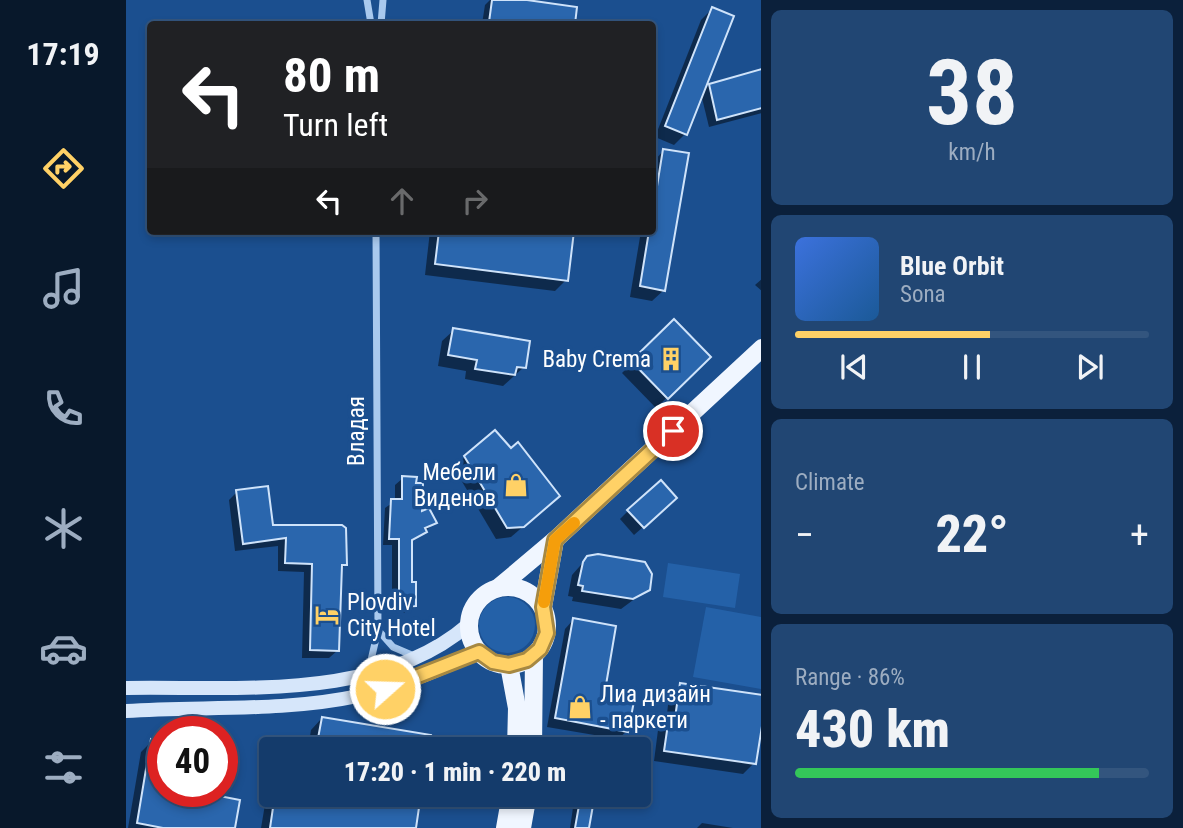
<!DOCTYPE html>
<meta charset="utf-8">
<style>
body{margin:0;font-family:"Roboto Condensed",sans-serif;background:#214673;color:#f1f3f6;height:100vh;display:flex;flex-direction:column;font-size:26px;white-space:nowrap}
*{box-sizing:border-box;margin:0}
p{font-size:23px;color:#9dadc1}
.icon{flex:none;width:38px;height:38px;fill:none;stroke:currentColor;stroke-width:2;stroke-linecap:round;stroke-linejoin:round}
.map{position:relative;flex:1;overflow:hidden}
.panel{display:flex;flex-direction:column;gap:10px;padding:10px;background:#0b203b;width:422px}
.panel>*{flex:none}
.top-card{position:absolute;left:21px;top:21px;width:509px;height:214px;border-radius:7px;box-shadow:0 4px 10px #0003,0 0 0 2px #33557e;background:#202124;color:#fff;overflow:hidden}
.speed{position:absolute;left:21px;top:716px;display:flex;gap:14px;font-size:35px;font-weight:700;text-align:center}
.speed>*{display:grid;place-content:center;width:91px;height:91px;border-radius:50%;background:#143b6b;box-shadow:0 4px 10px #0003,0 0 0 2px #33557e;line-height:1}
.speed .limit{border:10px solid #d22;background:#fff;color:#111}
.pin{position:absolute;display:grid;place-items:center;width:60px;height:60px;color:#fff;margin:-30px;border:4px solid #fff;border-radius:50%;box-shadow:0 2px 7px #0007}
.me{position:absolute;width:77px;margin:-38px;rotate:70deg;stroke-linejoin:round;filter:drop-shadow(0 0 5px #0008)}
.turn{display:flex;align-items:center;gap:24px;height:147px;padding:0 21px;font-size:32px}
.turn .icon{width:91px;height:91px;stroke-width:2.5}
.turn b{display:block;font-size:49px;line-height:60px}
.lanes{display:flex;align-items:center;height:66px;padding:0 21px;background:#0003;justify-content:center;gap:35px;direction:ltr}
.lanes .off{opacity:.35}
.big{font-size:52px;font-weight:800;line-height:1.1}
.panel .card{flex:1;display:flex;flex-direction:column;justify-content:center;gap:10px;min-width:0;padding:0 24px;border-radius:10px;background:#214673}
.panel .dial{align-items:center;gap:0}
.dial b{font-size:91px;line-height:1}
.song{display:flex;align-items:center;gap:21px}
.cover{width:84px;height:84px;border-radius:10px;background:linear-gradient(135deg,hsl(220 70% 55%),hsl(210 70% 35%))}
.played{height:7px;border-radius:4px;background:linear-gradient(90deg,#ffd166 55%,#33557e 55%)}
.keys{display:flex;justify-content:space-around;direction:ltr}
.heat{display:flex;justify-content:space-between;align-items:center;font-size:38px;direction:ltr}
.charge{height:10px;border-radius:5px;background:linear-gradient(90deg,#34c759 86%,#33557e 0)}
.trip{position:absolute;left:133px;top:737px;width:392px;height:70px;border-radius:7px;background:#143b6b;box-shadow:0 4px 10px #0003,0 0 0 2px #33557e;font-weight:800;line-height:70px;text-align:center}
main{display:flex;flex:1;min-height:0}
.dock{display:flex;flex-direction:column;width:126px;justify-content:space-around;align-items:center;background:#08182b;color:#9dadc1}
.dock .icon{width:49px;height:49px}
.dock .active{color:#ffd166}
.dock b{font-size:32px;color:#f1f3f6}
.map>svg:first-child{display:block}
.green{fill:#2461a8}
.shadow{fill:#0007}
.building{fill:#2a66ad;stroke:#cfe3fa;stroke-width:2}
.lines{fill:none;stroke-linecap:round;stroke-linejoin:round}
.street{stroke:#a9c9ee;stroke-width:7}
.secondary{stroke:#d6e6fa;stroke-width:14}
.primary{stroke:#f0f6ff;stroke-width:18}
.route-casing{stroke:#a68842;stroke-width:18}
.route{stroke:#ffd166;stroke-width:12}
.slow{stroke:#f59e0b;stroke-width:12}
.labels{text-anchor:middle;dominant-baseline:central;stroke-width:7;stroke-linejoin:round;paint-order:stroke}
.poi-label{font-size:23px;fill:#fff;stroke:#1b4f8f;text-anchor:end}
.street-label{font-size:23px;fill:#fff;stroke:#1b4f8f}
</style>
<main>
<nav class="dock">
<b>17:19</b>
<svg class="icon active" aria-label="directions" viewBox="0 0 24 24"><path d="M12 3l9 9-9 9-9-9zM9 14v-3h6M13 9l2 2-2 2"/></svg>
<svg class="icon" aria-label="music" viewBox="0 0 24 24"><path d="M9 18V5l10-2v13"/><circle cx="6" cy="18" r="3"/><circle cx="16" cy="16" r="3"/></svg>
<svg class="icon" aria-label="phone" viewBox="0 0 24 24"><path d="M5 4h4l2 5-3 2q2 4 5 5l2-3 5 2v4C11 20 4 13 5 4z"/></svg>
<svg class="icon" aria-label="climate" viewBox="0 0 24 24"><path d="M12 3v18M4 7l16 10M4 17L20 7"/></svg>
<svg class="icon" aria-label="car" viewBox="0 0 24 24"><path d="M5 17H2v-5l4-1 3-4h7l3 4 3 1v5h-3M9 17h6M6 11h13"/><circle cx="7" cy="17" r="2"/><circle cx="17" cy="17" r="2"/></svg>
<svg class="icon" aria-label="filters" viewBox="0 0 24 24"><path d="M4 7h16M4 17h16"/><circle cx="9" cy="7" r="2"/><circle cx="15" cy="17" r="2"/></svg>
</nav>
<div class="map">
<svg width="636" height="828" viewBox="0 0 636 828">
<rect width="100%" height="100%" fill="#1b4f8f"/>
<g class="green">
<polygon points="542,563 614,574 609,608 537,597"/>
<circle cx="381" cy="625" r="28"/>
<polygon points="580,607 635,617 635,689 567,677"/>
</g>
<g class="shadow">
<polygon points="364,0 389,0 449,9 447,24 356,24 359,5"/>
<polygon points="586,9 559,134 548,145 529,137 575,20"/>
<polygon points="636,71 636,113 583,127 575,94 583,85"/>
<polygon points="538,150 538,290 526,301 504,297 515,231 527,231 527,162"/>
<polygon points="304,231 447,231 440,280 429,291 299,275"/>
<polygon points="636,279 636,291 629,285"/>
<polygon points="548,321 583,357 530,408 496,373"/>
<polygon points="328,330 398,367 377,386 339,379 340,371 312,366 316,341"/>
<polygon points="339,457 421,506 385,537 370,539 328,468"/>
<polygon points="277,478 294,514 309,523 284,543 284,583 289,606 281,613 266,613 266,545 257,545 259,508 269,501 269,485"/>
<polygon points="111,492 145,527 219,565 214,570 212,650 203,658 176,658 178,572 152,571 152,546 109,551 103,500"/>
<polygon points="541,506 508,535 494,519 502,511"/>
<polygon points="461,558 522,589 495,609 446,601 447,597 442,596 446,575"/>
<polygon points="447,620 501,731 492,739 421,727 439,629"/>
<polygon points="555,685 628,763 617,774 528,761 532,730 540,723 543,696"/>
<polygon points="196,718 301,749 182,749 185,730"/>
<polygon points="26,741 37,791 59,791 107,828 2,828 15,752"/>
<polygon points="145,769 145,794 293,794 288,828 135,828"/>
<polygon points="449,794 467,794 461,828 444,828"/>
<polygon points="576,823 607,828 571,828"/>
</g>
<g class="building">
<polygon points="366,0 401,0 451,7 449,24 363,22"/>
<polygon points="586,7 608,16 561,135 539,126"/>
<polygon points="636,69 636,108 591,120 583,84"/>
<polygon points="537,149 563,153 539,291 514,286 523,231 527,231 527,211"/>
<polygon points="313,231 448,231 442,281 309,264"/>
<polygon points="548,319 585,357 542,399 505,361"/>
<polygon points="327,328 404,341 400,368 391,367 389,375 349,369 351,360 322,355"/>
<polygon points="369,430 385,448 392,442 434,496 398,527 381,528 338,456"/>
<polygon points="276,476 291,477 290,483 297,483 296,511 303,508 311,523 299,528 301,532 286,540 286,582 290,582 290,606 273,607 273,539 263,539 265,499 276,499"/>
<polygon points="535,480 551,498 518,528 501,510"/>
<polygon points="142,486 147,525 216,525 220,528 221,565 216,565 213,651 184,650 186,564 159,563 160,538 117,544 110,490"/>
<polygon points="472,554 519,562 526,574 524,590 507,599 456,591 457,586 452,585 457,562 461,556"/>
<polygon points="447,618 490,626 480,685 510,691 502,732 429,718"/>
<polygon points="554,683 636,695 636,726 630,764 538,751 543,717 549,718"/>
<polygon points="196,717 305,735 303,749 190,749"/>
<polygon points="25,739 37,741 37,791 68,791 114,800 109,828 37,828 11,823"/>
<polygon points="149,794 295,794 290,828 144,828"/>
<polygon points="455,794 469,794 463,828 449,828"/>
</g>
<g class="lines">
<g class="street">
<polyline points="241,0 245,24"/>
<polyline points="255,24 257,0"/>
<polyline points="250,231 252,630"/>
<polyline points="242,673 252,630 267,647 288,656"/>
</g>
<g class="secondary">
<path d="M 0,688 C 112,686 254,702 343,624"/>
<path d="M 0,711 C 76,706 157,712 232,696 C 274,687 314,669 353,652"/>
</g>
<g class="primary">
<circle cx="382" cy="626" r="39"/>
<polyline points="372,588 429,540 636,348"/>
<polyline points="417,607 429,540"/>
<polyline points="383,665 391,708 390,749"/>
<polyline points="407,749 408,655"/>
<polyline points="379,828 385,794"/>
<polyline points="396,828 402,794"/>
</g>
</g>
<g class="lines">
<g class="route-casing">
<polyline id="route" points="259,689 353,652 367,662 383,665 401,660 414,649 421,633 417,607 429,540 547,431"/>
</g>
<use href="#route" class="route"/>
<polyline class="slow" points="418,602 429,540 448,523"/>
</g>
<defs>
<g id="building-bare" transform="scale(1.89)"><path d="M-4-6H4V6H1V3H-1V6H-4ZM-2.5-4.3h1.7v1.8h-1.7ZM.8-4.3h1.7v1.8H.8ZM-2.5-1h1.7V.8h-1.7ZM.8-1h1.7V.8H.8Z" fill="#ffd166" stroke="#1b4f8f" stroke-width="2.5" paint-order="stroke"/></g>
<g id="shop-bare" transform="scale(1.89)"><path d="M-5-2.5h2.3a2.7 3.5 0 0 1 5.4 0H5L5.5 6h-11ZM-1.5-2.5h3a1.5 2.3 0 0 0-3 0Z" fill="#ffd166" stroke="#1b4f8f" stroke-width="2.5" paint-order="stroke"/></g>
<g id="hotel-bare" transform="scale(1.89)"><path d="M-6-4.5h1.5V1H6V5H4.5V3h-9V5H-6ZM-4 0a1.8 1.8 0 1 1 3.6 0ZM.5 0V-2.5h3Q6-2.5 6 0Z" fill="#ffd166" stroke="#1b4f8f" stroke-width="2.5" paint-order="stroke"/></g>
</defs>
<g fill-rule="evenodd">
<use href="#building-bare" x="545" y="359"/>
<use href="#shop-bare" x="390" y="485"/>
<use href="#hotel-bare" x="201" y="615"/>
<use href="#shop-bare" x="454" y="707"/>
</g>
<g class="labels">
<g class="poi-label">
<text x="525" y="359">Baby Crema</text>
<text x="370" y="472">Мебели<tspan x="370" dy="26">Виденов</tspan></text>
<text x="221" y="602" text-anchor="start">Plovdiv<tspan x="221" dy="26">City Hotel</tspan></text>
<text x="474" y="694" text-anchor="start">Лиа дизайн<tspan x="474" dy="26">- паркети</tspan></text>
</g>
<g class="street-label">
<text transform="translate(230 431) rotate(-90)">Владая</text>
</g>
</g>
</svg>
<div class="speed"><div class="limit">40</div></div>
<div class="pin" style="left:547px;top:431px;background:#d93025"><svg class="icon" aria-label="arrive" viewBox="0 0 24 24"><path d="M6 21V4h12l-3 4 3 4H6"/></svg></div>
<svg class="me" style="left:259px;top:689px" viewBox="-20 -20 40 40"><circle r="17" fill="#ffd166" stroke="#fff" stroke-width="3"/><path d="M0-11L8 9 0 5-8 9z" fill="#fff"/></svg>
<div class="trip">17:20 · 1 min · 220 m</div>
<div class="top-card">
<div class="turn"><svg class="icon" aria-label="left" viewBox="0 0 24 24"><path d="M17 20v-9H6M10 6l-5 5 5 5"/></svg><div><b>80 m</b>Turn left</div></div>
<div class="lanes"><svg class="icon" aria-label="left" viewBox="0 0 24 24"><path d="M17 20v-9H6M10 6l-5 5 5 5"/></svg><svg class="icon off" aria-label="ahead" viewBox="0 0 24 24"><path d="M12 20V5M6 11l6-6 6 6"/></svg><svg class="icon off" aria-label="right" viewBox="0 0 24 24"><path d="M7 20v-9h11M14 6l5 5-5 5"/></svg></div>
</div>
</div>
<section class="panel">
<div class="card dial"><b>38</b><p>km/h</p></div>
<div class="card">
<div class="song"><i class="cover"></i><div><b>Blue Orbit</b><p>Sona</p></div></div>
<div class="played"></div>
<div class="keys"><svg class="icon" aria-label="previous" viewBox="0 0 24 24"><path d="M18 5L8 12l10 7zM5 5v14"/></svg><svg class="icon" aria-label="pause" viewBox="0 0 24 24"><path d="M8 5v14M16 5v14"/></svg><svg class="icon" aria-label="next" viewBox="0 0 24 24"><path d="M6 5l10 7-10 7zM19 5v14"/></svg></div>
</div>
<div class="card"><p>Climate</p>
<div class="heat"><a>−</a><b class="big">22°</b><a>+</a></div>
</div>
<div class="card"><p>Range · 86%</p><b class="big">430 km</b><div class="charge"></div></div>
</section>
</main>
